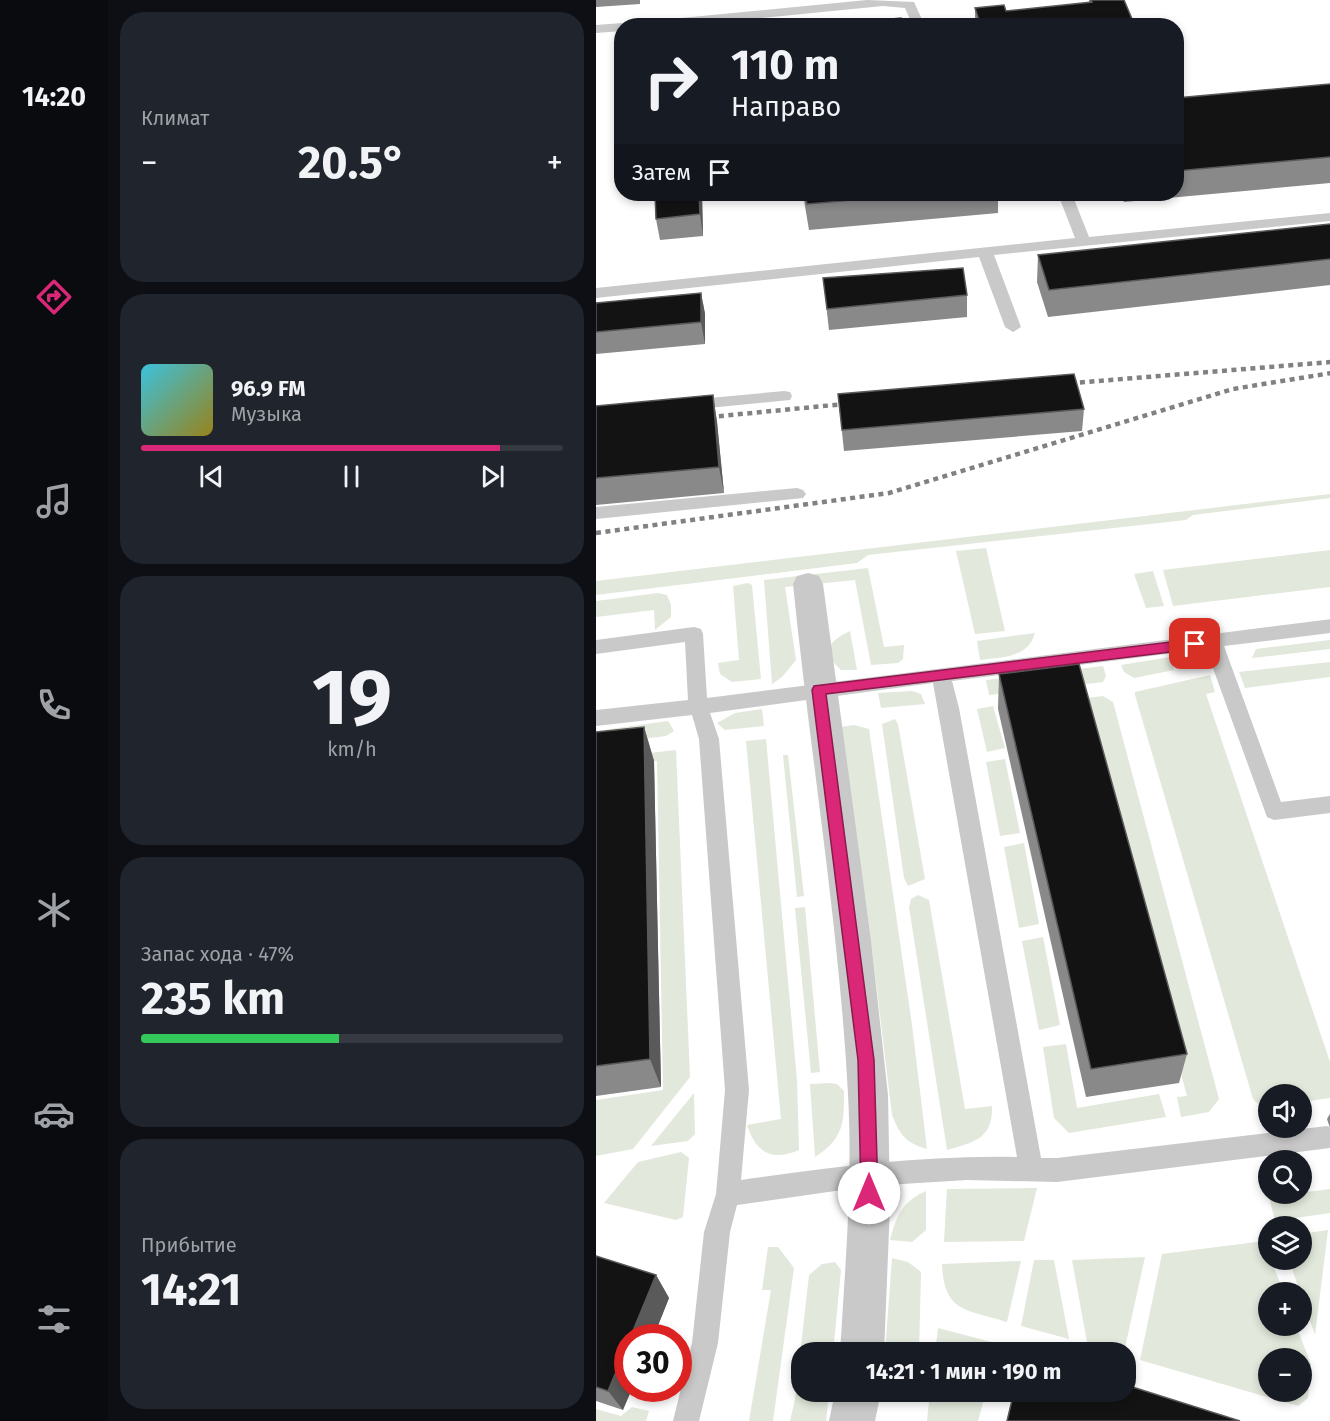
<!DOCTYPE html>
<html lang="ru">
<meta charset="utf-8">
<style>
body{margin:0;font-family:"Fira Sans",sans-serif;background:#20242c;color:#f1f3f6;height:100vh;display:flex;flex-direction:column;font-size:22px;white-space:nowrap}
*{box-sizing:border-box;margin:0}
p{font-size:20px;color:#9ea1a6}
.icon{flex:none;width:33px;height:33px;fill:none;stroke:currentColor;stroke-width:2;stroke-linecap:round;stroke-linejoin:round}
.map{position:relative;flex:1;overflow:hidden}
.details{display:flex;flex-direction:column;gap:12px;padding:12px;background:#0d0f14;width:488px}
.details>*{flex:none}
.hud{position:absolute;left:18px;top:18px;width:570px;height:183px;border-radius:24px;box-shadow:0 3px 9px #0003;background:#171b24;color:#f1f3f6;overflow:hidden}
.fabs{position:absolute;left:662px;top:1084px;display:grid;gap:12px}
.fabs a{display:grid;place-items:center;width:54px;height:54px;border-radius:50%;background:#171b24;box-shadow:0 3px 9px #0003;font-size:30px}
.speed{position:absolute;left:18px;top:1324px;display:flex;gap:12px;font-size:30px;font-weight:700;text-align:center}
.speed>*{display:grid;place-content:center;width:78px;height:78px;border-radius:50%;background:#171b24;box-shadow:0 3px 9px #0003;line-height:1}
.speed .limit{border:9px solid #d22;background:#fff;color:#111}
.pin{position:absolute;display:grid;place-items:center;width:51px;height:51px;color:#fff;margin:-26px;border-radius:12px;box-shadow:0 3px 9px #0006}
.me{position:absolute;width:66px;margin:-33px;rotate:0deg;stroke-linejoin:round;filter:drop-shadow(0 0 4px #0008)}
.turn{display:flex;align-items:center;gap:21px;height:126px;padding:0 18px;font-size:27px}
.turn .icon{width:78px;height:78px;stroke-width:2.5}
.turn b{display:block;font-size:42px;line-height:51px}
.then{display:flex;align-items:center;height:57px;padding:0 18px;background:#0003;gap:12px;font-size:22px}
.big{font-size:45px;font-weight:700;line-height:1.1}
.details .card{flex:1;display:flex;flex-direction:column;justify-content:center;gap:9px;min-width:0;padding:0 21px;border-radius:24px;background:#20242c}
.details .dial{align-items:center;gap:0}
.dial b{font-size:78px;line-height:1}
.song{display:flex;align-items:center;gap:18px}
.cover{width:72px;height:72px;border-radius:9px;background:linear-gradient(135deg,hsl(190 70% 55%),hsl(50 70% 35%))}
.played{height:6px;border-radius:3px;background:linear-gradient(90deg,#db2777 85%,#363941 85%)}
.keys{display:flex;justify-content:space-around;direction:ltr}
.heat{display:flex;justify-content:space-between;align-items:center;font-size:33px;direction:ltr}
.charge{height:9px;border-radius:4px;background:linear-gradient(90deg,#34c759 47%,#363941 0)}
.trip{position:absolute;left:195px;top:1342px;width:345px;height:60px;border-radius:24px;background:#171b24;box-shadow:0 3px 9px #0003;font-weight:700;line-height:60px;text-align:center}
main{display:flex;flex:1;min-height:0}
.tabs{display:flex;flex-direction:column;width:108px;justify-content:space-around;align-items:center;background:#090b0e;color:#9ea1a6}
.tabs .icon{width:42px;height:42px}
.tabs .current{color:#db2777}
.tabs b{font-size:27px;color:#f1f3f6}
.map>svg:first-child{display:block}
.green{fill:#e2e8db;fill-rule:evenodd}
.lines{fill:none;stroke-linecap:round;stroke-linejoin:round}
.lane{fill:#c9c9c9;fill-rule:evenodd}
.street{fill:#c9c9c9;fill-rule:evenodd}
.rail{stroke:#818181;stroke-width:4.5;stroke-dasharray:5 4.5;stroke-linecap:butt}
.wall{fill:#898989}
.shaded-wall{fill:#5a5a5a}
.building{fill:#131313;stroke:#5a5a5a;stroke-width:1.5}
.route{fill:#db2777;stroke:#8e194d;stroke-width:1.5}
</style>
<main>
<nav class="tabs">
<b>14:20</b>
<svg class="icon current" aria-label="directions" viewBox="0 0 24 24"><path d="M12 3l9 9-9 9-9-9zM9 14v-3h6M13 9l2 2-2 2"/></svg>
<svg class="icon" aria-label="music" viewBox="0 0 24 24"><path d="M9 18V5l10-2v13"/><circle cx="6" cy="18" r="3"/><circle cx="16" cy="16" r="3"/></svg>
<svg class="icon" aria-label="phone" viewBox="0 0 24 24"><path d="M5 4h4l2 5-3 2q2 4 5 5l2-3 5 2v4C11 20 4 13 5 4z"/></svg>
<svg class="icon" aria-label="climate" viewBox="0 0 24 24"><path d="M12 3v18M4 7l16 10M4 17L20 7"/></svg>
<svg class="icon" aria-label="car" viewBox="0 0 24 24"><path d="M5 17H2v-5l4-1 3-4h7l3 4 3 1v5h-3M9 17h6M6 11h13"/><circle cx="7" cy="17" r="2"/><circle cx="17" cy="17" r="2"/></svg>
<svg class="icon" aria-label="filters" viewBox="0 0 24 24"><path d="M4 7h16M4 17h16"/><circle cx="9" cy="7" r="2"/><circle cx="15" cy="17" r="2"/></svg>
</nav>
<section class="details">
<div class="card"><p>Климат</p>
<div class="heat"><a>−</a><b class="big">20.5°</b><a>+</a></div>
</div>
<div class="card">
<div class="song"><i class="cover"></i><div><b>96.9 FM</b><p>Музыка</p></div></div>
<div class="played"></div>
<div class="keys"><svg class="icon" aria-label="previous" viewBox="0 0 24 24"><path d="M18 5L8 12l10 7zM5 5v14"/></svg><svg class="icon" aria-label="pause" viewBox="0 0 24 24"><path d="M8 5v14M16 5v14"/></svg><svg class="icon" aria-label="next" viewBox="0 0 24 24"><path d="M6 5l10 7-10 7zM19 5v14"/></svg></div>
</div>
<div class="card dial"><b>19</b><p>km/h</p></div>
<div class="card"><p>Запас хода · 47%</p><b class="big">235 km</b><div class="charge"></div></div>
<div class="card"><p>Прибытие</p><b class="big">14:21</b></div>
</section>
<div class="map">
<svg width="735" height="1421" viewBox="0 0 735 1421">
<rect width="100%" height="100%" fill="#fff"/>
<g class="green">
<polygon points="734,494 734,498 597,515 590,520 272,555 261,563 0,595 0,581"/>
<polygon points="390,548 409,631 379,634 360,551"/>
<polygon points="734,550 734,587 577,606 567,570"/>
<polygon points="272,568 288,647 308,645 307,659 302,663 275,665 259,580 189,587 200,660 186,677 176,684 168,580"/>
<polygon points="557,571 568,606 550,608 538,574"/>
<polygon points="152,583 156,585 165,679 136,682 124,674 122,663 143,660 137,586"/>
<polygon points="62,593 71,595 75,605 75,617 59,630 58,610 0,617 0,601"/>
<path d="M 254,631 L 261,670 L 245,670 C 224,651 233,641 254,631 Z"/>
<path d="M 439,633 C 432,658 407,657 384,660 L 381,641 Z"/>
<polygon points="734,640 734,649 656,658 660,649"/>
<polygon points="574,657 578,670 538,678 528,672 525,665"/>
<polygon points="734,662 734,677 649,688 643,672"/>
<polygon points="507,666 510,676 507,682 393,695 390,680"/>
<polygon points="614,675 619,692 610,694 734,1062 734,1098 705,1102 705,1095 672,1095 672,1105 664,1106 657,1099 539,695 539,692"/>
<polygon points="316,691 325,694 329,704 285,708 282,693"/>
<polygon points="507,696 517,702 623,1099 613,1112 585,1117 581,1097 591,1096 484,699"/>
<polygon points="397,706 409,748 391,752 381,709"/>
<polygon points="166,709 168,726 129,730 121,723 139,713"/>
<polygon points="299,719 302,724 329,879 312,886 308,878 286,724"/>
<polygon points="72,721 78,731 70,736 0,745 0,731"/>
<path d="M 258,725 L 273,729 L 316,1025 L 331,1149 C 310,1143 304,1135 296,1115 L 273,924 L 244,727 Z"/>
<path d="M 170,739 L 201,1080 L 203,1150 C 175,1162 160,1152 151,1125 L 185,1119 L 150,741 Z"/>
<polygon points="80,750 94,1077 37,1149 0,1156 0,1100 67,1090 61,761 0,767 0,759"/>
<polygon points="187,755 192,755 208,896 201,897"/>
<polygon points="409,759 424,833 404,836 390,762"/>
<polygon points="428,843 443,924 423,928 408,847"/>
<path d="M 322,895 L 333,900 L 369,1109 L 396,1106 C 397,1139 378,1142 351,1150 L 313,907 L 315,899 Z"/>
<polygon points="209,907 224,1072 215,1073 199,908"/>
<polygon points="447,937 464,1025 443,1030 426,941"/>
<polygon points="470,1044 481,1108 563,1094 570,1117 473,1133 458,1118 447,1047"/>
<path d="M 234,1083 L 241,1084 L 248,1091 C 248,1123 248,1138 219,1157 L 214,1084 Z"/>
<polygon points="98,1093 99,1134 92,1141 55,1146"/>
<polygon points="85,1152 93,1158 87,1217 80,1220 8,1203 42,1162"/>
<polygon points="441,1188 428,1241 348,1242 351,1189"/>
<polygon points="734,1189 734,1213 685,1220 678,1217 673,1197"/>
<path d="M 330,1191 L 330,1230 L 316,1242 L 294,1240 C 300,1216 307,1201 330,1191 Z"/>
<polygon points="732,1230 719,1335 693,1260 705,1260 705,1234"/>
<path d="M 668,1241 L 672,1260 L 675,1260 L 688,1293 L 672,1293 L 672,1326 L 700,1326 L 715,1364 L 712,1398 L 702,1406 L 544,1360 L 566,1254 ZM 672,1359 L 705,1359 L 705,1392 L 672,1392 Z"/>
<polygon points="172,1247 182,1247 198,1268 177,1421 153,1421 175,1290 166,1290"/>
<polygon points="549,1257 528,1352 491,1342 476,1260"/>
<polygon points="296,1258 312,1262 325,1272 323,1353 289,1353"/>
<polygon points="438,1260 458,1260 473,1339 425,1326"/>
<path d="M 425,1261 L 411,1322 C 370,1309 348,1313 346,1264 Z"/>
<polygon points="239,1262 245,1270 237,1353 206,1353 206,1392 233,1392 230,1421 194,1421 199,1399 213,1275 226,1264"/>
<polygon points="342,1328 403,1344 400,1353 339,1353"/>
<polygon points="334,1392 390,1392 382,1421 331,1421"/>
<polygon points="36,1407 53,1411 50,1421 0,1421 0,1409 25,1416"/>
</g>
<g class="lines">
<g class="lane">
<polygon points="271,0 318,2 329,26 317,26 309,8 287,6 86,26 38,26 44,22"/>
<polygon points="26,23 31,26 26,26 26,31 0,33 0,25"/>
<polygon points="462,194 476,194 493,237 735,213 735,221 398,255 425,327 417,332 409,327 383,257 0,298 0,288 479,238"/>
<polygon points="188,391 194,392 196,396 194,400 92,410 86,409 84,405 86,401 92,400"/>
<polygon points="201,488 207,490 210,494 207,498 0,519 0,507"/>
<path d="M 735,619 L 735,633 L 628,646 L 685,802 L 735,796 L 735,813 L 678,820 L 671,817 L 610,649 L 356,681 L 363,708 L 445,1158 L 461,1158 L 731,1126 L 735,1128 L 735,1148 L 461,1182 L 371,1180 L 274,1186 L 141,1205 L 134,1232 L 122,1343 L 103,1421 L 77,1421 L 96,1343 L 108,1232 L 120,1194 L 129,1090 L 103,739 L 96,715 L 0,726 L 0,710 L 92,700 L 89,642 L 0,654 L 0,640 L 98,627 L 105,629 L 107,634 L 111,698 ZM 337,683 L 421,1157 C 328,1155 237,1167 145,1180 L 153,1090 L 123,739 L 114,713 Z"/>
</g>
<g class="street">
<path d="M 212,573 L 223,576 L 227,584 L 275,940 L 292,1095 L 294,1206 L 288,1353 L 244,1353 C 249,1267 257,1181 252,1094 C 243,924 214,754 197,584 L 201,576 Z"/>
<polygon points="239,1392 285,1392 279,1421 233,1421"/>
</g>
<g class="rail">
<polyline points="465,384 735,362"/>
<polyline points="104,418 259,403"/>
<polyline points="0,533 293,493 637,389 735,373"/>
</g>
</g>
<g class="wall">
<polygon points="0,0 44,0 44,4 0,7"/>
<polygon points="493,0 528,0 539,26 379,26 379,8 410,11 493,3"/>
<polygon points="735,84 735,183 528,202 524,194 580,194 580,98"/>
<polygon points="59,194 106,194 107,236 64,240 60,219"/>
<polygon points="207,194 402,194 402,213 213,230"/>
<polygon points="735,224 735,285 452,317 441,282 442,255"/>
<polygon points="227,278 371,295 371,317 233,330"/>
<polygon points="105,293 109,314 109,344 0,354 0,303"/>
<polygon points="242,394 488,409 486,431 248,451"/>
<polygon points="117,395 121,422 128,493 0,505 0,406"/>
<polygon points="403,674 591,1054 583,1083 490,1097 402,709"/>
<polygon points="48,727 58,761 65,1087 0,1096 0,732"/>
<polygon points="735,1112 735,1131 731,1119"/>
<polygon points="0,1256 60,1275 73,1298 57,1338 32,1338 27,1410 0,1401"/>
</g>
<g class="shaded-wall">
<polygon points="103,194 106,194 107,236 104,214"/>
<polygon points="105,293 109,314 109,344 105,322"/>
<polygon points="117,395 121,422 128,493 123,467"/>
<polygon points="48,727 58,761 65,1087 54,1059"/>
<polygon points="60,1275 73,1298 57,1338 34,1338"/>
<polygon points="32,1343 32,1389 36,1389 27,1410 12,1391"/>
</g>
<g class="building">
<polygon points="495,0 528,0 539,26 385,26 379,8 408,5 410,11 496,2"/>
<polygon points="305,18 307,26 221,26"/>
<polygon points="735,84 735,157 580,171 580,98"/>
<polygon points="59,194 103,194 104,214 60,219"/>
<polygon points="209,194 326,194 211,204"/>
<polygon points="735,224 735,259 453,290 442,255"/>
<polygon points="367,268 371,295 231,309 227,278"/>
<polygon points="105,293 105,322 0,332 0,303"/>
<polygon points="478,374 488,409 246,430 242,394"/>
<polygon points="117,395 123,467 0,478 0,406"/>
<polygon points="483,664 591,1054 495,1069 403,674"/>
<polygon points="48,727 54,1059 0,1066 0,732"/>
<polygon points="0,1256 60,1275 34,1338 32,1338 32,1343 12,1391 0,1387"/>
<polygon points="530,1385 644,1421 411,1421 418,1392 530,1392"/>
</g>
<polygon class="route" points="599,639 606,644 599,649 230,694 278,1060 282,1193 279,1199 273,1202 267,1199 265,1193 262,1060 216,690 218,686"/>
</svg>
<div class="fabs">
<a><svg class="icon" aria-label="sound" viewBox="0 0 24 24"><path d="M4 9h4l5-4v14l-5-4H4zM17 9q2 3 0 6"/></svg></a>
<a><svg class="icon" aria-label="search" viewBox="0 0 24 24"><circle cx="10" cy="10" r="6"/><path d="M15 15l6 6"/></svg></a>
<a><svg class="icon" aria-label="layers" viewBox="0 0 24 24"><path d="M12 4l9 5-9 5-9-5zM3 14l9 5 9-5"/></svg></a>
<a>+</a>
<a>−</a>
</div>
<div class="speed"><div class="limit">30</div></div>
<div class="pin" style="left:599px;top:644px;background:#d93025"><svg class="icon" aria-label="arrive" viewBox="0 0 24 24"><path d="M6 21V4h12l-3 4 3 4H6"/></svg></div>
<svg class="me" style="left:273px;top:1193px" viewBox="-20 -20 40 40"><circle r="19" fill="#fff"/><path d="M0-13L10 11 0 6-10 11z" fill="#db2777"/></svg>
<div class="trip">14:21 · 1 мин · 190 m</div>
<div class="hud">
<div class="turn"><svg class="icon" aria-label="right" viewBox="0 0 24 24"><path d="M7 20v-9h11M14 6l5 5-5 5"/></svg><div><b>110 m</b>Направо</div></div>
<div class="then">Затем<svg class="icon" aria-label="arrive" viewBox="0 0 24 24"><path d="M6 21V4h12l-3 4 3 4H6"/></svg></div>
</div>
</div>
</main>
